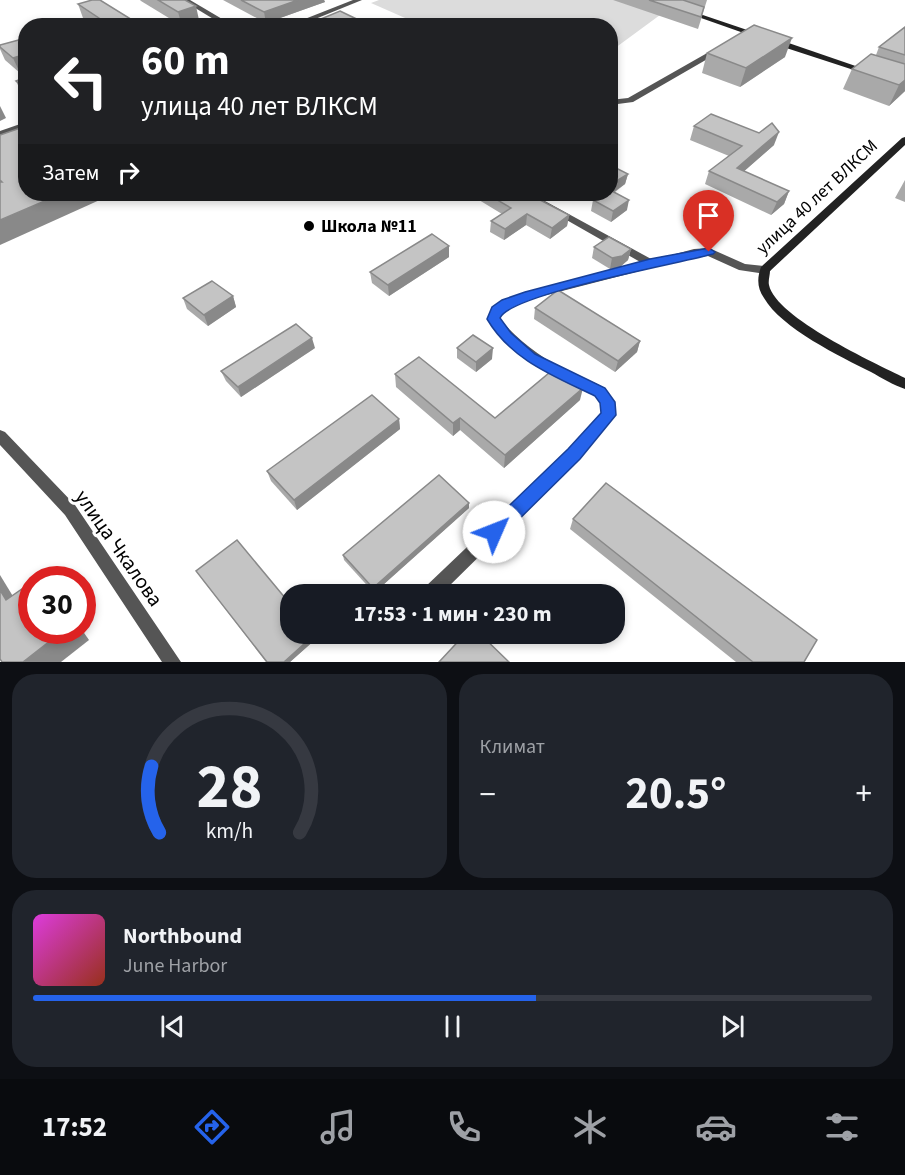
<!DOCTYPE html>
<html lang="ru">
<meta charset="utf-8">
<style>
body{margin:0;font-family:"Source Sans 3",sans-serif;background:#20242c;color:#f1f3f6;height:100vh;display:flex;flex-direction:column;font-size:22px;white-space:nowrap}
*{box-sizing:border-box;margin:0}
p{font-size:20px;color:#9ea1a6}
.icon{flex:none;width:33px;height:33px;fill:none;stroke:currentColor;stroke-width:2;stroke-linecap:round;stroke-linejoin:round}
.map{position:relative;height:662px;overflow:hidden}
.sheet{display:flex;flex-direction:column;gap:12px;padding:12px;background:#0d0f14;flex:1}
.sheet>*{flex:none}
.banner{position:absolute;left:18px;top:18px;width:600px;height:183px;border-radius:24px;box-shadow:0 3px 9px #0003;background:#202124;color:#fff;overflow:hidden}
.speed{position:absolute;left:18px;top:566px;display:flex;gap:12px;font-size:30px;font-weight:700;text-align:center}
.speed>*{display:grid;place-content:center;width:78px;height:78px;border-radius:50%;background:#171b24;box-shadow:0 3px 9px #0003;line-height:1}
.speed .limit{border:9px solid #d22;background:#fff;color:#111}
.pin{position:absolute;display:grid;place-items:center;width:51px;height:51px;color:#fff;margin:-62px -26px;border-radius:50% 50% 50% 0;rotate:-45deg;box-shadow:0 0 6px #0007}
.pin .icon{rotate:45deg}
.me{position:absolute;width:66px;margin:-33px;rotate:46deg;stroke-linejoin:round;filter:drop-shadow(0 0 4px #0008)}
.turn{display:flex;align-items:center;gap:21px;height:126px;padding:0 24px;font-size:27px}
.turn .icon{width:78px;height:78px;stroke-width:2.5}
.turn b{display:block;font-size:42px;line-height:51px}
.then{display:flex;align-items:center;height:57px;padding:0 24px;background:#0003;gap:12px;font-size:22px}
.big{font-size:45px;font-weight:700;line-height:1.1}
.sheet .card{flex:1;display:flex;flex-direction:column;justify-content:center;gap:9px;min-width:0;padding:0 21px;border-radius:24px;background:#20242c}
.sheet .dial{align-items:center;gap:0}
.dial svg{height:156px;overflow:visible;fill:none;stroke:#363941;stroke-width:7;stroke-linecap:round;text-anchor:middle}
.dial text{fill:#f1f3f6;stroke:none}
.song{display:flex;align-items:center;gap:18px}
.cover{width:72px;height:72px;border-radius:9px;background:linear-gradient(135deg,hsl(300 70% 55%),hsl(10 70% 35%))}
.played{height:6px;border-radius:3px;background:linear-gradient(90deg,#2563eb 60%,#363941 60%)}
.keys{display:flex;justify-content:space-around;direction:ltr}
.heat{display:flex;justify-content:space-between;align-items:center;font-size:33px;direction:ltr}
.sheet .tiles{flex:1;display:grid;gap:12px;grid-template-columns:1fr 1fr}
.card:last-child{grid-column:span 2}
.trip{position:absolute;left:280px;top:584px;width:345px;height:60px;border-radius:24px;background:#171b24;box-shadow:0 3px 9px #0003;font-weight:700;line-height:60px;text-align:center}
.tabs{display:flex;height:96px;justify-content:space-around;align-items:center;background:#090b0e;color:#9ea1a6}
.tabs .icon{width:42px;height:42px}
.tabs .selected{color:#2563eb}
.tabs b{font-size:27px;color:#f1f3f6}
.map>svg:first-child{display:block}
.green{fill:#dcdcdc}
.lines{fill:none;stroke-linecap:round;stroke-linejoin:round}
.minor{fill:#555;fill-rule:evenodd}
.tertiary{fill:#555;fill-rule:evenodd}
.secondary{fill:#222;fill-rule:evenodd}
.wall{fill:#a9a9a9}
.shaded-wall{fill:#898989}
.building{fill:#c4c4c4;stroke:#898989;stroke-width:1.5}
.route{fill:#2563eb;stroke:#184099;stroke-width:1.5}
.poi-dot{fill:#000;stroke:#fff;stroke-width:2}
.labels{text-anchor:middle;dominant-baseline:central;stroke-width:6;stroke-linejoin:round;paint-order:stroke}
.street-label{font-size:18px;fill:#000;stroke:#fff}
.poi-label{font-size:18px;font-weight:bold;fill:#000;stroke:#fff;text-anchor:start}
.near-street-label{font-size:21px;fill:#000;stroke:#fff}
</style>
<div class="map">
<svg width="905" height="662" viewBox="0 0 905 662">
<rect width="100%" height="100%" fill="#fff"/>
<polygon class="green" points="379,0 616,0 660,15 611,51 610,26 421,25 371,3"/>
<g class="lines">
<g class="minor">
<polygon points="182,0 190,0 234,26 225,26"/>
<polygon points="353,0 362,0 298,26 287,26"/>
<polygon points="716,48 723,50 633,102 610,105 610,100 628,98"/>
<polygon points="26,122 26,127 0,137 0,131"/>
<path d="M 521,194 L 532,194 L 653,260 L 694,249 L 709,248 L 745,264 L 765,266 L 771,270 L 765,274 L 739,270 L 708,256 L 694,257 L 531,299 C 519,304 507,307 499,318 C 519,342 543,359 571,373 C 581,378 597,382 605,389 C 613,396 614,405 615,415 L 579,458 L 441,594 L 422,594 L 424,588 L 569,450 L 601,413 L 601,403 L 595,396 C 555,377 512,358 487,319 L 495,307 L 514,297 L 642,263 Z"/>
</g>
<polygon class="tertiary" points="0,430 5,432 75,505 181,662 162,662 65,515 0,445"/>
<g class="secondary">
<polygon points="684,10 688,10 762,35 755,37 684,12"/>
<polygon points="771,39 777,39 873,72 866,74 771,43"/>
<path d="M 905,137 L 905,145 L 770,271 C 770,275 768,281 769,285 C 776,318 875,363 905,378 L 905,389 C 893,385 882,378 871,372 C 841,357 781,328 764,298 C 757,288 757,278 761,267 L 902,138 Z"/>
</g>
</g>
<g class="wall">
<polygon points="140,0 185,0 199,20 182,26 141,1"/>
<polygon points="223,0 324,0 325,2 266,23"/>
<polygon points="613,0 707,0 698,29"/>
<polygon points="78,4 142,26 95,26 83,18"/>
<polygon points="905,27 905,91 889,106 843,89 852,69 876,55 879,47"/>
<polygon points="26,38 26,71 20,73 5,60 0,49 0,45"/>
<polygon points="707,53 785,57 740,87 702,73"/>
<polygon points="26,77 26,98 23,96 16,81"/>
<polygon points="694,126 774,145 744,171 789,191 784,204 771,215 705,184 709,171 729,156 690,140"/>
<polygon points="628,174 625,184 615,192 627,210 611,222 591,211 593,200 610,194"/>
<polygon points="905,180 905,202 895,198"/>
<polygon points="370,194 386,194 377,198"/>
<polygon points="479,194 535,194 541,197 541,200 569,215 567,226 550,239 526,225 504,240 490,232 491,221 502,214 479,200"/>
<polygon points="536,194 562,194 550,201"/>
<polygon points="449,246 449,257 389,296 372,283 370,272"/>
<polygon points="594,247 631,249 628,260 620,267 610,269 592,258"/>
<polygon points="233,296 236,307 208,326 187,309 183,298"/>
<polygon points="535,308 640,341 637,352 615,372 534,319"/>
<polygon points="315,348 241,397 226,381 221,371"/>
<polygon points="457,348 492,359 476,372 457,358"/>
<polygon points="395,374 495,418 580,400 504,468 460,430 453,436 396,387"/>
<polygon points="399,419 400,429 297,510 271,481 267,471"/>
<polygon points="469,503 469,508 374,593 344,560 343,555"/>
<polygon points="573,519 804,662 736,662 570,529"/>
<polygon points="196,571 317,638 290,662 266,662"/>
</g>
<g class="shaded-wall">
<polygon points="298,0 324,0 325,2 266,23 264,12"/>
<polygon points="196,6 199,20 182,26 178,12"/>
<polygon points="792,38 785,57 740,87 746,68"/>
<polygon points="26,54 26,71 20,73 13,58"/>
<polygon points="905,80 905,91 889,106 899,85"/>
<polygon points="0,106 6,118 0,121"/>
<polygon points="779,132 774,145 733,181 737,168"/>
<polygon points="628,174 625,184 608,196 610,194 610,185"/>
<polygon points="789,191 784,204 771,215 777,202"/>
<polygon points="61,194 113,194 0,245 0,220"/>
<polygon points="377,194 386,194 377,198"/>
<polygon points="551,194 562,194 550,201"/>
<polygon points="629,200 627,210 611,222 613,211"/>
<polygon points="527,214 526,225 504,240 505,229"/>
<polygon points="569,215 567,226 550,239 552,228"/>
<polygon points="449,246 449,257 389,296 388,285"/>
<polygon points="631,249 628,260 620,267 610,269 612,258"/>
<polygon points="233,296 236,307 208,326 204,315"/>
<polygon points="312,338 315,348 241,397 238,387"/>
<polygon points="640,341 637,352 615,372 618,361"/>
<polygon points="493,348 492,359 476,372 476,362"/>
<polygon points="583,388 580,400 504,468 505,455"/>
<polygon points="460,418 460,430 453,436 453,423"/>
<polygon points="399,419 400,429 297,510 294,500"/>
<polygon points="469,503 469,508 374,593 373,588"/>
<polygon points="0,575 25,616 6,600 0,590"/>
<polygon points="64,630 82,630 89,640 61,662 23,662"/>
<polygon points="315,634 317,638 290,662 284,662"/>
</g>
<g class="building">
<polygon points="92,0 100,0 142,26 111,26 78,4"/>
<polygon points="158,0 185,0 196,6 178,12"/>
<polygon points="241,0 298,0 264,12"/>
<polygon points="649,0 683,0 704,7 701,17"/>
<polygon points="340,11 369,25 304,26"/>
<polygon points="754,25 792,38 746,68 707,53"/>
<polygon points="905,27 905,55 879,47"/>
<polygon points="26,38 26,54 13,58 0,47 0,45"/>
<polygon points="871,54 905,64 905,80 899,85 852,69"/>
<polygon points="26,77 26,89 16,81"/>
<polygon points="711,114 759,133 772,123 779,132 737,168 789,191 777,202 709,171 742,146 694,126"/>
<polygon points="26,126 26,194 61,194 0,220 0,182 2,182 0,180 0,135"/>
<polygon points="610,165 628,174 610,185"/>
<polygon points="610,190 629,200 613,211 593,200 603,194 610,194"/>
<polygon points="487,194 535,194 541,197 538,199 569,215 552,228 527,214 505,229 491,221 511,208"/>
<polygon points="432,234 449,246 388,285 370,272"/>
<polygon points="609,237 631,249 622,256 612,258 594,247"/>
<polygon points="212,281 233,296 204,315 183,298"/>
<polygon points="558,290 640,341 618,361 535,308"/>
<polygon points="296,324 312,338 238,387 221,371"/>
<polygon points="473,335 493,348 476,362 457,348"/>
<polygon points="419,357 495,418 555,368 583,388 505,455 460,418 453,423 395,374"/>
<polygon points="372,395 399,419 294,500 267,471"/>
<polygon points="439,475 469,503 373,588 343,555"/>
<polygon points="606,483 817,640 804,662 753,662 573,519"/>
<polygon points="237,540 291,605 291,633 315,634 284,662 267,662 196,571"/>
<polygon points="40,576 42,579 35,579"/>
<polygon points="32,582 32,630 64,630 23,662 2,662 0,659 0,590 6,600"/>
<polygon points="466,633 479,633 509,662 439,662"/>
</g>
<path class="route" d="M 709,248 L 715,252 L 713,254 C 681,263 510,294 500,318 L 511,333 L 535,354 L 605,388 L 615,402 L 616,415 L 580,459 L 500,538 L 494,540 L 488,538 L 486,532 L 488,526 L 568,449 L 601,413 L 600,403 L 595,396 C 554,376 511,360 487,319 L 492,307 L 502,300 L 525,292 L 650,259 Z"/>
<circle class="poi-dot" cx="309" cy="226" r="6"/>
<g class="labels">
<g class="street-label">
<text transform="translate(817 197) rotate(-43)">улица 40 лет ВЛКСМ</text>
</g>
<g class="poi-label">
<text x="321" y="226">Школа №11</text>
</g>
<g class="near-street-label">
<text transform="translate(119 548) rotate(55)">улица Чкалова</text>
</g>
</g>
</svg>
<div class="speed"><div class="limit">30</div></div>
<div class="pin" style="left:709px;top:252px;background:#d93025"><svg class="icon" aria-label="arrive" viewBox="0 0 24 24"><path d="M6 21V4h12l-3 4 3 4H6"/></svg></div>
<svg class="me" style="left:494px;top:532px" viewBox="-20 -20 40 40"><circle r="19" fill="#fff"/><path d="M0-13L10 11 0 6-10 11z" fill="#2563eb"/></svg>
<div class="trip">17:53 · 1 мин · 230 m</div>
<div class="banner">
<div class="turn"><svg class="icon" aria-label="left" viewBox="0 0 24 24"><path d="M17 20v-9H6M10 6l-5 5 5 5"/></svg><div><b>60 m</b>улица 40 лет ВЛКСМ</div></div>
<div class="then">Затем<svg class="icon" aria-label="right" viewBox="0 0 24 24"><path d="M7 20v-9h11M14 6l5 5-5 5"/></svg></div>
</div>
</div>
<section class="sheet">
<div class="tiles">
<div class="card dial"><svg viewBox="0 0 100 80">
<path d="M14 69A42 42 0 1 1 86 69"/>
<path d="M14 69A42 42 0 0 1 10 35" stroke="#2563eb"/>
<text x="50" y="56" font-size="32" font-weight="700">28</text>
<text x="50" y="72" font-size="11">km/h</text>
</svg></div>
<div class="card"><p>Климат</p>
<div class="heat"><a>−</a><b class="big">20.5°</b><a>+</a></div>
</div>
<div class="card">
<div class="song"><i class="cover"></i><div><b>Northbound</b><p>June Harbor</p></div></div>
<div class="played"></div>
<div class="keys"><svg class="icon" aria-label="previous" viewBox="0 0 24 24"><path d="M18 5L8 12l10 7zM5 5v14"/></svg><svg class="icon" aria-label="pause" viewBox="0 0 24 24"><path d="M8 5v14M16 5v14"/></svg><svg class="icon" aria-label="next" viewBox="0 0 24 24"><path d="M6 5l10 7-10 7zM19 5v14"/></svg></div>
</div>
</div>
</section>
<nav class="tabs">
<b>17:52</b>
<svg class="icon selected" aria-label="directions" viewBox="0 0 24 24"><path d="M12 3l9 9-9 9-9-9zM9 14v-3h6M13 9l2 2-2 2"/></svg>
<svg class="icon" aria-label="music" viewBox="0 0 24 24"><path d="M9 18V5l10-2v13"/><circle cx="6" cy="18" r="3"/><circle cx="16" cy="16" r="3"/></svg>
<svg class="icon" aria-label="phone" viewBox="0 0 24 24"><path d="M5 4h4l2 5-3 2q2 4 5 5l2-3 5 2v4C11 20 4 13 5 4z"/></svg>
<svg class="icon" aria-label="climate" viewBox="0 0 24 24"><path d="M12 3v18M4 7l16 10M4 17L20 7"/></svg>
<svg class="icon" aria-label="car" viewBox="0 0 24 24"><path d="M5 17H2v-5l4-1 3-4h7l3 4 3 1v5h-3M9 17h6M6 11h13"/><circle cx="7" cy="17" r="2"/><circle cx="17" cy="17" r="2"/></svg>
<svg class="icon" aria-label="filters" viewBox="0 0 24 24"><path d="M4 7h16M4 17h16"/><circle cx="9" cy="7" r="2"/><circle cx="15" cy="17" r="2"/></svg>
</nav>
